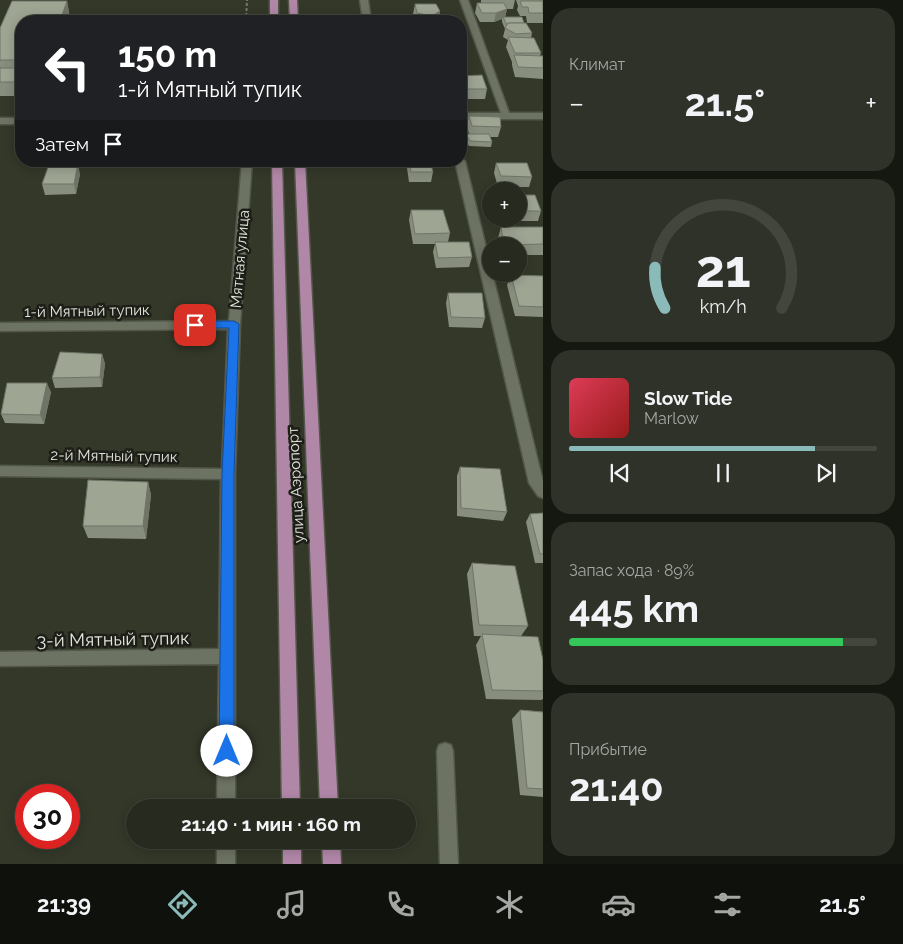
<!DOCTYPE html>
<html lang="ru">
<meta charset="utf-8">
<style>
body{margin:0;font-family:Raleway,sans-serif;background:#2e3228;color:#f1f3f6;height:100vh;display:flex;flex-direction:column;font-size:19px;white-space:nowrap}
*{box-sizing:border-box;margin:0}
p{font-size:16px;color:#a4a7a4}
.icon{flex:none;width:28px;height:28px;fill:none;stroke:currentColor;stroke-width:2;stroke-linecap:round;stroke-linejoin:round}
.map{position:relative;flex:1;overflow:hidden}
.panel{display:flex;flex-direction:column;gap:8px;padding:8px;background:#151711;width:360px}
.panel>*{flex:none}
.banner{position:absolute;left:15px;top:15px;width:452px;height:152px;border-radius:20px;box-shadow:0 2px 12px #0003,0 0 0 1px #42463d;background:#202124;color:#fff;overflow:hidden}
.tools{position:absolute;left:482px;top:182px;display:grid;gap:10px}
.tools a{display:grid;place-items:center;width:45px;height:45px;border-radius:50%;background:#262a1f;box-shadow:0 2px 12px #0003,0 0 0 1px #42463d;font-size:25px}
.speed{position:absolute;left:15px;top:784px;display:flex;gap:10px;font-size:25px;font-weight:700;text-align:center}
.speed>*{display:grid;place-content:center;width:65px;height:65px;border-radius:50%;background:#262a1f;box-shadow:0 2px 12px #0003,0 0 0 1px #42463d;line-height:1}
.speed .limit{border:8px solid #d22;background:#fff;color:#111}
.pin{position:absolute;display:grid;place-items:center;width:42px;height:42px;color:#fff;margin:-21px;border-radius:10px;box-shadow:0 2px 8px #0006}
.me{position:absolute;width:55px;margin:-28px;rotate:0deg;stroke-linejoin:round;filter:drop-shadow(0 0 4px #0008)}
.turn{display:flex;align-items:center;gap:18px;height:105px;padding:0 20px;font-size:22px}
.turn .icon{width:65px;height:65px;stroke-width:2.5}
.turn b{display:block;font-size:35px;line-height:42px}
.then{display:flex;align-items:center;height:48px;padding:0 20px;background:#0003;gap:10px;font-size:19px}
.big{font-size:38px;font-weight:700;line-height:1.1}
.panel .card{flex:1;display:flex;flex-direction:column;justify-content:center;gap:8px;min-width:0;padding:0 18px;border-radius:20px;background:#2e3228}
.panel .dial{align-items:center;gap:0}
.dial svg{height:130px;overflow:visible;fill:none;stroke:#42463d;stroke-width:7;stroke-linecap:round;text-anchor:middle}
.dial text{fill:#f1f3f6;stroke:none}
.song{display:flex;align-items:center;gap:15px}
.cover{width:60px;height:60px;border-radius:8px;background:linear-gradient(135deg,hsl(350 70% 55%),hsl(0 70% 35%))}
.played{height:5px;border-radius:2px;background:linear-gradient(90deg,#8bbbb9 80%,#42463d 80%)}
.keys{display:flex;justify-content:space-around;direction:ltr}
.heat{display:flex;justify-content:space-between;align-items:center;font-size:28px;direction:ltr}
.charge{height:8px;border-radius:4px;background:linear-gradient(90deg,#34c759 89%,#42463d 0)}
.trip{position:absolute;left:126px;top:799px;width:290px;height:50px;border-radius:25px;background:#262a1f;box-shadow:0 2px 12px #0003,0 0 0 1px #42463d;font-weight:700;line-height:50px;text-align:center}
.tabs{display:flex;height:80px;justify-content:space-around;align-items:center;background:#0f110c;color:#a4a7a4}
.tabs .icon{width:35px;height:35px}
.tabs .on{color:#8bbbb9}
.tabs b{font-size:22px;color:#f1f3f6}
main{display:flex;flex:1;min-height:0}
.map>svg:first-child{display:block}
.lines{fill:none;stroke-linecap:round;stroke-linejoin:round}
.minor-casing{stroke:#53564a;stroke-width:3}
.primary-casing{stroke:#53564a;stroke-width:3}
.path{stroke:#75796c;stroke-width:2;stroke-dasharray:3 2;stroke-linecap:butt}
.minor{fill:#6d7362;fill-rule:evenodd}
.primary{fill:#b187a8;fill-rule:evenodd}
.wall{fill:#888e7e}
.shaded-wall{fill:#6f7467}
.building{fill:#9ea593;stroke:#6f7467}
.route{fill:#1a73e8;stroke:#114b97}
.labels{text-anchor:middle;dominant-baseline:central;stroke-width:5;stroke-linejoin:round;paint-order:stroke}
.street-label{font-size:15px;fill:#e2e5db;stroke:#1c1e17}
.near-street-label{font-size:18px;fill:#e2e5db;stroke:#1c1e17}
</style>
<main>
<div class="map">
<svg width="543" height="864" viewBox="0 0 543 864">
<rect width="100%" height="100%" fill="#333829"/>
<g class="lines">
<g class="minor-casing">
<g id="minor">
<polygon points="360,0 368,0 371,21 363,21"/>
<polygon points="460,0 468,0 509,113 543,113 543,119 461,119 461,113 501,113"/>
<rect x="0" y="118" width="21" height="6"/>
<polygon points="461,159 465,161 543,482 543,498 538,496 529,483 455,161 461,161"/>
<polygon points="242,161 252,161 240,325 235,474 235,808 217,808 219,664 0,666 0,652 219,649 221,479 0,476 0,466 222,469 228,329 0,331 0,323 229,321"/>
<polygon points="445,743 451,745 453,751 458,864 440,864 437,751 439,745"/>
<rect x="217" y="840" width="18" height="24"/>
</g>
</g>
<g class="primary-casing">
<g id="primary">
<rect x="270" y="0" width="8" height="21"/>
<polygon points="289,0 297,0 298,21 290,21"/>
<polygon points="272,161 282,161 300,808 282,808"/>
<polygon points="295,161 305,161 338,808 320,808"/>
<rect x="283" y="840" width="18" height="24"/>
<polygon points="322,840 340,840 341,864 323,864"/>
</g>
</g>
<polyline class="path" points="246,21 247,0"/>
<use href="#minor" class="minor"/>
<use href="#primary" class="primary"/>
</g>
<g class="wall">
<polygon points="481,0 515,0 513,9 507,9 505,17 524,23 532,33 531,38 541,53 540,56 543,57 543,79 515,77 512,65 512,62 506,47 508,40 503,37 505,29 502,22 502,19 494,22 480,22 475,13 477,3 481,3"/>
<polygon points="516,0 543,0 543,23 527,23 526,16 520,16 517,10 518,6"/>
<polygon points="12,1 67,1 70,18 69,21 21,21 21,96 0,96 0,28"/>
<polygon points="415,4 440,11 439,20 437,21 415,21 413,14"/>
<polygon points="461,76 487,89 485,99 461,99"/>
<polygon points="469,116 501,127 498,137 490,137 492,142 491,147 469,146 465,139 466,134 469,134 467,126"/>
<polygon points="406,161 430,161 433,172 431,182 409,182"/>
<polygon points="496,163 532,177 529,187 498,187 494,173"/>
<polygon points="80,174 76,194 45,195 42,184"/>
<polygon points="519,195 541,211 538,221 496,221 495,219 519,219"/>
<polygon points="411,210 450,233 448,242 472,257 469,267 436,268 433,252 435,244 413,244 409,220"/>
<polygon points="501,227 543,227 543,255 519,255 519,246 499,246 498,238"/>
<polygon points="511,275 543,276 543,317 515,316 507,285"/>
<polygon points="448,293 485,318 482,328 449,327 446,303"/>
<polygon points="102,354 105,364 102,387 55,388 52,378"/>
<polygon points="51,392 44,424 5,423 1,414"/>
<polygon points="460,467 507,512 503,521 457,516 457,476"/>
<polygon points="148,482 151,495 146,539 88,538 83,526"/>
<polygon points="543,513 543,563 535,563 526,522 530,514"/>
<polygon points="472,563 528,626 521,636 543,660 543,699 541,700 486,699 476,645 481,636 474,636 467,574"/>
<polygon points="520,710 543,712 543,797 520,795 512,719"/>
</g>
<g class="shaded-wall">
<polygon points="67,1 70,18 69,21 60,21"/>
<polygon points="507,9 505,18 503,17 502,19 494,22 496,13"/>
<polygon points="440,11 439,20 437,21 431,21 432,16"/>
<polygon points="78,163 80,174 76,194 74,184"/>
<polygon points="102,354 105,364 102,387 100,377"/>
<polygon points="47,383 51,392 44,424 40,415"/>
<polygon points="148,482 151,495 146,539 143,526"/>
</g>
<g class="building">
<polygon points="12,1 67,1 60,21 21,21 21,60 0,60 0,28"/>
<polygon points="520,1 543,1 543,13 529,13 528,7 522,7"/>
<polygon points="477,3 504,3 507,9 496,13 482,13"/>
<polygon points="415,4 436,4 440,11 432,16 417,13"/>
<polygon points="503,17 522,17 524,23 508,23 507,25"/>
<polygon points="508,23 526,23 532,33 516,34 505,28"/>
<polygon points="508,37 534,38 541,53 515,53"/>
<polygon points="514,55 543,56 543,68 518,67"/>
<rect x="0" y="68" width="21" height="14"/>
<polygon points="482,75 487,89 463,89 461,84 461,76"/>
<polygon points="469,116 500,117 501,127 472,126"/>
<polygon points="466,134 489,134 492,142 470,141"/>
<polygon points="409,161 430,161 433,172 411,172"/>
<polygon points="50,162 78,163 74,184 42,184"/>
<polygon points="496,163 527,163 532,177 501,176"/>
<polygon points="519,195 535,195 541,211 519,211"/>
<polygon points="411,210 443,210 450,233 415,234"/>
<polygon points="501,227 543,227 543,244 504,245"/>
<polygon points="435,242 469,242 472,257 438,258"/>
<polygon points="511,275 543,276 543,307 519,306"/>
<polygon points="448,293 482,293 485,318 451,317"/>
<polygon points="60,352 102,354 100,377 52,378"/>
<polygon points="7,383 47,383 40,415 1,414"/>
<polygon points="460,467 500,469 507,512 461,508"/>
<polygon points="88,480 148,482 143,526 83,526"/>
<polygon points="543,513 543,554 540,554 530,514"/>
<polygon points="472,563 515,566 528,626 479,625"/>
<polygon points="482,634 538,637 543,660 543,691 492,690"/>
<polygon points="520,710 543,712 543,789 527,788"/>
</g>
<polygon class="route" points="195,321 234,321 239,324 234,474 234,751 232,756 227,758 222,756 219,751 222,474 229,328 192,328 192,322"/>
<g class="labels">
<g class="street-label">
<text transform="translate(240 259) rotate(-85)">Мятная улица</text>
<text transform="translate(87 311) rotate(-1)">1-й Мятный тупик</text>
<text transform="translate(114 456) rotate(1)">2-й Мятный тупик</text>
<text transform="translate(296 485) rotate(-93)">улица Аэропорт</text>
</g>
<g class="near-street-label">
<text transform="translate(113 639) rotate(-1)">3-й Мятный тупик</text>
</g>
</g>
</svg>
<div class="tools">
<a>+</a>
<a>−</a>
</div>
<div class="speed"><div class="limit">30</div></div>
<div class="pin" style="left:195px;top:325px;background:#d93025"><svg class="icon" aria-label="arrive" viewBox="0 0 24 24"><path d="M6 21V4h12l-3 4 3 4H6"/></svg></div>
<svg class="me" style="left:227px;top:751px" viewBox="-20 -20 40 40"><circle r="19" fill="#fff"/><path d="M0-13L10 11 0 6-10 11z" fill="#1a73e8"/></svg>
<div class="trip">21:40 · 1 мин · 160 m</div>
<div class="banner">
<div class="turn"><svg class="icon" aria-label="left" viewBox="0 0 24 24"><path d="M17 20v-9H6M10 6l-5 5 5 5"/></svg><div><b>150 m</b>1-й Мятный тупик</div></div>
<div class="then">Затем<svg class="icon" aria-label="arrive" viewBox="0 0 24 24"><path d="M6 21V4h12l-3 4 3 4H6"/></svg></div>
</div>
</div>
<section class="panel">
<div class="card"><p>Климат</p>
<div class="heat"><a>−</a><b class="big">21.5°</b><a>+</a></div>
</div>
<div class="card dial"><svg viewBox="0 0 100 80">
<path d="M14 69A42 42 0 1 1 86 69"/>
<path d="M14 69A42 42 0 0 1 8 44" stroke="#8bbbb9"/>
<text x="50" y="56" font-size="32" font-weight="700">21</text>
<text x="50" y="72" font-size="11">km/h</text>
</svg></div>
<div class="card">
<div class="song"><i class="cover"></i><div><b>Slow Tide</b><p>Marlow</p></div></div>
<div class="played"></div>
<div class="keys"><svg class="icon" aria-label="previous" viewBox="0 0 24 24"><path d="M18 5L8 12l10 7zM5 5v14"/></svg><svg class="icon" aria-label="pause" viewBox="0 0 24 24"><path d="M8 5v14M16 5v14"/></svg><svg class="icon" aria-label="next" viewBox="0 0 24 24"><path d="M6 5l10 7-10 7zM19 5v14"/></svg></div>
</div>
<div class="card"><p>Запас хода · 89%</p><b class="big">445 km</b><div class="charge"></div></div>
<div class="card"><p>Прибытие</p><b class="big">21:40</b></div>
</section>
</main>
<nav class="tabs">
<b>21:39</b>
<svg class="icon on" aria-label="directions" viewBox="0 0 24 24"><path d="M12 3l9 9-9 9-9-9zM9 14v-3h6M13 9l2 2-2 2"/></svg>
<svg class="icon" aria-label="music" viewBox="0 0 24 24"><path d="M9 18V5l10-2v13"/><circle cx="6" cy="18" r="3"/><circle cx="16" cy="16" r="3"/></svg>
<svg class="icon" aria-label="phone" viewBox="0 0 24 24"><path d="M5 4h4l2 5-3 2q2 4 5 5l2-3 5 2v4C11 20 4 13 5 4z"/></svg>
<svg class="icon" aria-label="climate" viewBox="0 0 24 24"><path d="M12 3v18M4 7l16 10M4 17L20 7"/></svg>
<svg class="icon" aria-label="car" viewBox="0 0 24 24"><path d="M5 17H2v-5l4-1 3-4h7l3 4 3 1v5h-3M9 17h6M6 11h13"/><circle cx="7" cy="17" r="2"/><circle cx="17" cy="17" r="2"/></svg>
<svg class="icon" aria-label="filters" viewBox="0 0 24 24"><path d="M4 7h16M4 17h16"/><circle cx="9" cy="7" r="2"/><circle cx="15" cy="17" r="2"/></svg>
<b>21.5°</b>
</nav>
